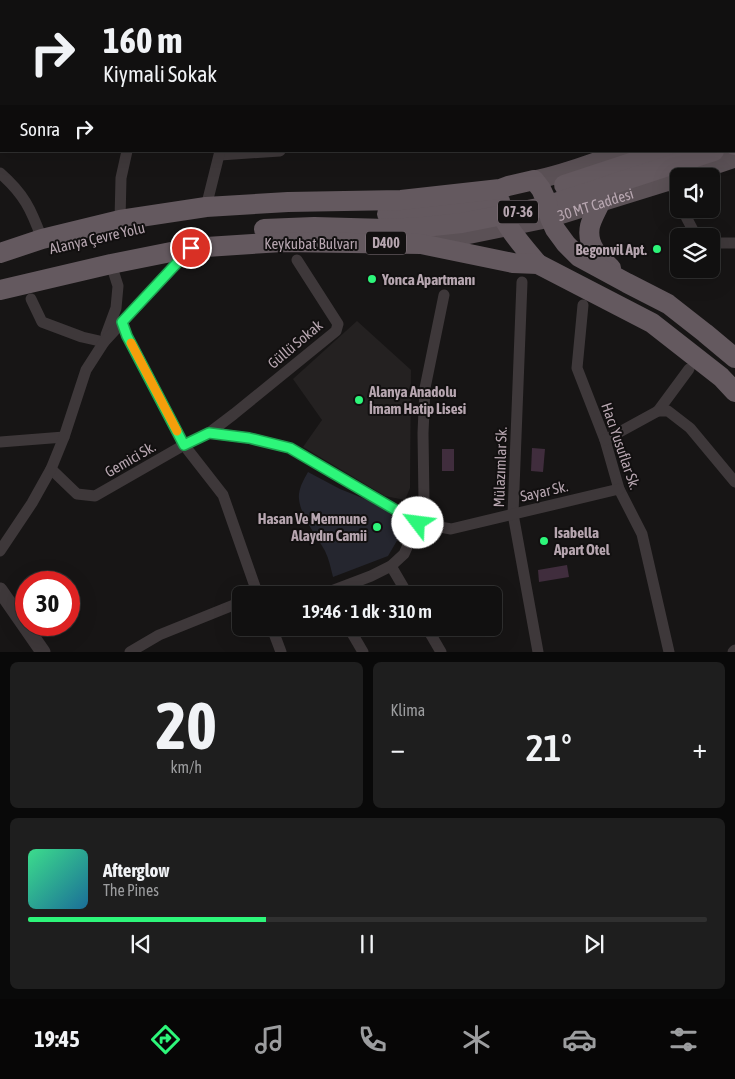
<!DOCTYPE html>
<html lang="tr">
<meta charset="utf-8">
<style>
body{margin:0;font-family:"Asap Condensed",sans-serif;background:#1e1e1e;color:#f1f3f6;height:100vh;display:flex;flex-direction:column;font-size:19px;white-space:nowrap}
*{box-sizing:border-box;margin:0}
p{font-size:16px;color:#9c9d9f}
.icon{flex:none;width:28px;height:28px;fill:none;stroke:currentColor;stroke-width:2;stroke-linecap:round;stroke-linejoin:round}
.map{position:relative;height:652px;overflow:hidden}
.drawer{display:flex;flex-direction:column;gap:10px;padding:10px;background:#090909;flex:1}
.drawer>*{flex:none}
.hud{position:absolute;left:0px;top:0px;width:735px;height:152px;box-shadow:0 5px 20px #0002,0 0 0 1px #303030;background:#111010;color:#f1f3f6;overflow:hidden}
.tools{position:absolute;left:670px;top:168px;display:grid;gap:10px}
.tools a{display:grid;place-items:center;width:50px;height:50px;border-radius:8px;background:#111010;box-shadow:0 5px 20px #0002,0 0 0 1px #303030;font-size:25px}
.speed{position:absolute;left:15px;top:571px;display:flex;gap:10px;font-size:25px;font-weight:700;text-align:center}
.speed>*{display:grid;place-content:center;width:65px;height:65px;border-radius:50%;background:#111010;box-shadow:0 5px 20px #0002,0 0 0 1px #303030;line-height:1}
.speed .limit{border:8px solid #d22;background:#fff;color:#111}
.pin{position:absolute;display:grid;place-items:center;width:42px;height:42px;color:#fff;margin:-21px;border:2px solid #fff;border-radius:50%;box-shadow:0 1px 5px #0007}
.me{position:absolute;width:55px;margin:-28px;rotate:300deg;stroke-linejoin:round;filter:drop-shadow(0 0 4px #0008)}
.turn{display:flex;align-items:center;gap:18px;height:105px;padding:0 20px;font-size:22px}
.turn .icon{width:65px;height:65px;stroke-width:2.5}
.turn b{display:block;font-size:35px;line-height:42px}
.then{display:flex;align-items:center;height:48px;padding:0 20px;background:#0003;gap:10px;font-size:19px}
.big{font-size:38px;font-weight:600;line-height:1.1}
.drawer .widget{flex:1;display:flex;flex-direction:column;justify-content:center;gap:8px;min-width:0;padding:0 18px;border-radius:8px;background:#1e1e1e}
.drawer .dial{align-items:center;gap:0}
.dial b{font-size:65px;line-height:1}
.song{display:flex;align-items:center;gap:15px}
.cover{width:60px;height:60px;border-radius:8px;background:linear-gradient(135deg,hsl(150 70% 55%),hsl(200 70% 35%))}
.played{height:5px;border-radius:2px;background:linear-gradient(90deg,#2df67a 35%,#303030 35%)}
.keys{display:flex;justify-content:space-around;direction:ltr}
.heat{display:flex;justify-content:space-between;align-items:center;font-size:28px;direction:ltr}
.drawer .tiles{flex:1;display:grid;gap:10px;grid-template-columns:1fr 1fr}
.widget:last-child{grid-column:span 2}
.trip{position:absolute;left:232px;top:586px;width:270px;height:50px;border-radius:8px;background:#111010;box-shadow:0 5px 20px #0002,0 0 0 1px #303030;font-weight:600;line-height:50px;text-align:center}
.tab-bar{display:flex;height:80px;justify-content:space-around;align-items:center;background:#070606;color:#9c9d9f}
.tab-bar .icon{width:35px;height:35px}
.tab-bar .active{color:#2df67a}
.tab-bar b{font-size:22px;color:#f1f3f6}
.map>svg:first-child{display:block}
.built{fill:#242121}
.green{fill:#25262f}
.water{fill:#402d3d}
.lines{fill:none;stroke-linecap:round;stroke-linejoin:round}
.minor{stroke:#3e383a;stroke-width:11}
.tertiary{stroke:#3e383a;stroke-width:15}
.primary{stroke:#5b5156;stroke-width:19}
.trunk{stroke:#64595f;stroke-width:20}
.route-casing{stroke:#1da04f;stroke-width:12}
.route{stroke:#2df67a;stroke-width:9}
.slow{stroke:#f59e0b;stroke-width:9}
.poi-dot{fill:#2df67a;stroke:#121010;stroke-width:2}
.labels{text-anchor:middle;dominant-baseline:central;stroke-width:4;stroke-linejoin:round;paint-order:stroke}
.shield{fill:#121010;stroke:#867980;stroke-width:1}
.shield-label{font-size:14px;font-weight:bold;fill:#b7a6b0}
.street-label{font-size:15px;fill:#b7a6b0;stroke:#121010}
.poi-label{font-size:15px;font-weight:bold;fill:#b7a6b0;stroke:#121010;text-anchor:start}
</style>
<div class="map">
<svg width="735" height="652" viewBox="0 0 735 652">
<rect width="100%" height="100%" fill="#171515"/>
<g class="built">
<polygon points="343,0 492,0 492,1 339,1"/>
<polygon points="357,321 411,370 410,488 405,500 385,496 303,447 322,420 293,379"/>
</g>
<path class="green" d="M 308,472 L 340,489 L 380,505 L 405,527 L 388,556 L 333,577 C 331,569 329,559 325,551 C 317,536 297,512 299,494 C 300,486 304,479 308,472 Z"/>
<g class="water">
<polygon points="532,448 545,449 543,472 531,471"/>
<rect x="442" y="449" width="12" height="22"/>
<polygon points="567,565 569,577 539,582 538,570"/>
</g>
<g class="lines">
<g class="minor">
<polyline points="94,0 94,1"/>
<polyline points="187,0 188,1"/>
<polyline points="297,0 298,1"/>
<polyline points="498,0 498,1"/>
<polyline points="646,0 646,1"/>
<polyline points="275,1 275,0"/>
<polyline points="0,102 1,101"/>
<polyline points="220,155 280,151"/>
<path d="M 0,173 C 24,194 31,209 42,239"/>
<polyline points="670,181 679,201"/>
<polyline points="206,207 220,151"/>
<polyline points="682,209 696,236"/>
<polyline points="120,220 121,178 127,151"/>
<polyline points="711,243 735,243"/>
<polyline points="522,282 513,514 538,652"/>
<polyline points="31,299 42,322 82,337 104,342"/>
<polyline points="583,305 577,368 605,440 619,489 642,534 669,652"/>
<polyline points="122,322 127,336 184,445 223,495 258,595"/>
<polyline points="106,335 116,308 118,286 111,264"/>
<polyline points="658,411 689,369"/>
<polyline points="209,433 234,414 336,331 338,324 297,260"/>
<polyline points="605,440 658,411 668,411 690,428 735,482"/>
<polyline points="0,442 64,437"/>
<polyline points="51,469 77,494 95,496 184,445 209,433 249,438 290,448 418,523 451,529 619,489"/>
<polyline points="0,551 32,503 51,469 64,437 86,370 104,342 189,250"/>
<polyline points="391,566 408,595"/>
<polyline points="321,595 371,576 391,566 404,554 418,523 424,501 423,433 425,388 444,295"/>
<polyline points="272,628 281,652"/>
<polyline points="349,628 363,652"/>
<polyline points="427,628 441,652"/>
<polyline points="130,652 159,635 241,602"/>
<polyline points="733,652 735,650"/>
</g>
<polyline class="tertiary" points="0,590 43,652"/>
<g class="primary">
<polyline points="734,117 735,117"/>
<polyline points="682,176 735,158"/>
<path d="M 534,180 C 566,174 596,161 627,151"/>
<path id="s1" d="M 422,244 L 550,218 L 679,178"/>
</g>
<g class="trunk">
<polyline points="734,129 735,128"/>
<polyline points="734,145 735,144"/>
<path d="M 586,184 L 586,188 L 593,201 L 600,203 C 597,210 592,218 590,226 C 586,245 599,257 611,268"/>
<polyline points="564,185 667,151"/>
<path d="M 499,204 C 498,219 528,252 538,264"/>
<polyline points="387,214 424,212 461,209 500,201"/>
<polyline points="264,229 314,227 387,229 424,227 462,223 543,207 714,151"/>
<polyline points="0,253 42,239 120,220 206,207 288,202 401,200 500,189 508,186 534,180 541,189 547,202 550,218 555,229 566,244 579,257 627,283 668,304 705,333 735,358"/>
<polyline points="0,290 111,264 191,248 282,242 421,244 513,263 538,264 652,323 721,377 735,392"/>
</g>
</g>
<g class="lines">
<g class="route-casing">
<polyline id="route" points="191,248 122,322 127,336 184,445 209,433 249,438 290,448 418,523"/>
</g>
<use href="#route" class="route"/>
<polyline class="slow" points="131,343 177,431"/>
</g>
<g class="poi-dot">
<circle cx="657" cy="249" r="5"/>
<circle cx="372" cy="279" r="5"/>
<circle cx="359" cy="400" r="5"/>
<circle cx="377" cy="527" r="5"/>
<circle cx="544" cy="541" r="5"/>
</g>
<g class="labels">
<g class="shield">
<rect x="498" y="200.5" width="40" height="23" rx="4"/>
<rect x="366" y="231.5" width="40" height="23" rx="4"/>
</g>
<g class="shield-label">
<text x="518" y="212">07-36</text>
<text x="386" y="243">D400</text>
</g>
<g class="street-label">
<text stroke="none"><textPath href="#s1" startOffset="178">30 MT Caddesi</textPath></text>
<text transform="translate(97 238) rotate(-13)">Alanya Çevre Yolu</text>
<text x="311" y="243">Keykubat Bulvarı</text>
<text transform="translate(295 344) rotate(-40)">Güllü Sokak</text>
<text transform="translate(621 446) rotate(71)">Hacı Yusuflar Sk.</text>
<text transform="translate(130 459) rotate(-30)">Gemici Sk.</text>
<text transform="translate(500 467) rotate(-88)">Mülazımlar Sk.</text>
<text transform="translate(544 491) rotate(-13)">Sayar Sk.</text>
</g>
<g class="poi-label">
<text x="647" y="249" text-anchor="end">Begonvil Apt.</text>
<text x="382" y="279">Yonca Apartmanı</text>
<text x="369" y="391">Alanya Anadolu<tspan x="369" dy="17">İmam Hatip Lisesi</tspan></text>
<text x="367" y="518" text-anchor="end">Hasan Ve Memnune<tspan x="367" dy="17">Alaydın Camii</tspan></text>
<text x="554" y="532">Isabella<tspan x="554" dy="17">Apart Otel</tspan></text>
</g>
</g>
</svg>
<div class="tools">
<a><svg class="icon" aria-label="sound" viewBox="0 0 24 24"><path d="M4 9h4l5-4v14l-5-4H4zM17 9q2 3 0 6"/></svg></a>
<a><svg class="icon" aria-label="layers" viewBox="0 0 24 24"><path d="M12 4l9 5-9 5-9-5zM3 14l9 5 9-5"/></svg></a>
</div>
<div class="speed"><div class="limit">30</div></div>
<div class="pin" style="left:191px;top:248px;background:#d93025"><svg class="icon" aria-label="arrive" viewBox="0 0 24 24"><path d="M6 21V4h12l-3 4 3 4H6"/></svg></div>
<svg class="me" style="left:418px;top:523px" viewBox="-20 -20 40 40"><circle r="19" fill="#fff"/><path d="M0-13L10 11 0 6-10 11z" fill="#2df67a"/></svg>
<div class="trip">19:46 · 1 dk · 310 m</div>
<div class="hud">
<div class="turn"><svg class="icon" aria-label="right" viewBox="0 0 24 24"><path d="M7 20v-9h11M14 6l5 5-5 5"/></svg><div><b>160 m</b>Kiymali Sokak</div></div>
<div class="then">Sonra<svg class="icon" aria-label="right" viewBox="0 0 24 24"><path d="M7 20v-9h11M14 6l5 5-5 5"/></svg></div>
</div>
</div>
<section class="drawer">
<div class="tiles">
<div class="widget dial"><b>20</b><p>km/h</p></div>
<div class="widget"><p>Klima</p>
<div class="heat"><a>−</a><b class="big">21°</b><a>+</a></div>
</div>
<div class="widget">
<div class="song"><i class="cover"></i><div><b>Afterglow</b><p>The Pines</p></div></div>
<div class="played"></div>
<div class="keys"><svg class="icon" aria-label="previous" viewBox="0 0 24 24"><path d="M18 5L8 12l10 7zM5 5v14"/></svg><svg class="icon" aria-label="pause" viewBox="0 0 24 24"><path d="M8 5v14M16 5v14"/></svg><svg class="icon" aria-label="next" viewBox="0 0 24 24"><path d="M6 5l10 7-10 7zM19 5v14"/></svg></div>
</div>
</div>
</section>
<nav class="tab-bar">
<b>19:45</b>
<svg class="icon active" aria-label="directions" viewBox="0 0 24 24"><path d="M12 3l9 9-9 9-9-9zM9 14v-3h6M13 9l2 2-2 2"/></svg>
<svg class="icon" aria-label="music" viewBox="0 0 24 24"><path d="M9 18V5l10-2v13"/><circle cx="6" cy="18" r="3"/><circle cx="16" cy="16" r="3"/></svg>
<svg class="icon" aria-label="phone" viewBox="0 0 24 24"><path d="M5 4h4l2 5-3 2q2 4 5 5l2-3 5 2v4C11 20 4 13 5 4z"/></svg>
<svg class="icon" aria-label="climate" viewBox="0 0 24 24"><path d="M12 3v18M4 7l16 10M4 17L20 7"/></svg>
<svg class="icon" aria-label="car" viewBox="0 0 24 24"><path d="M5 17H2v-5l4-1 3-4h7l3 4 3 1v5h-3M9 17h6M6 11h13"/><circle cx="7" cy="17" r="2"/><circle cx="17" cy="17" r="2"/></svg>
<svg class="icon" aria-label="filters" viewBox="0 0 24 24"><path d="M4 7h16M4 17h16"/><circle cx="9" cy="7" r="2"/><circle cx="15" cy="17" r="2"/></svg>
</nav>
